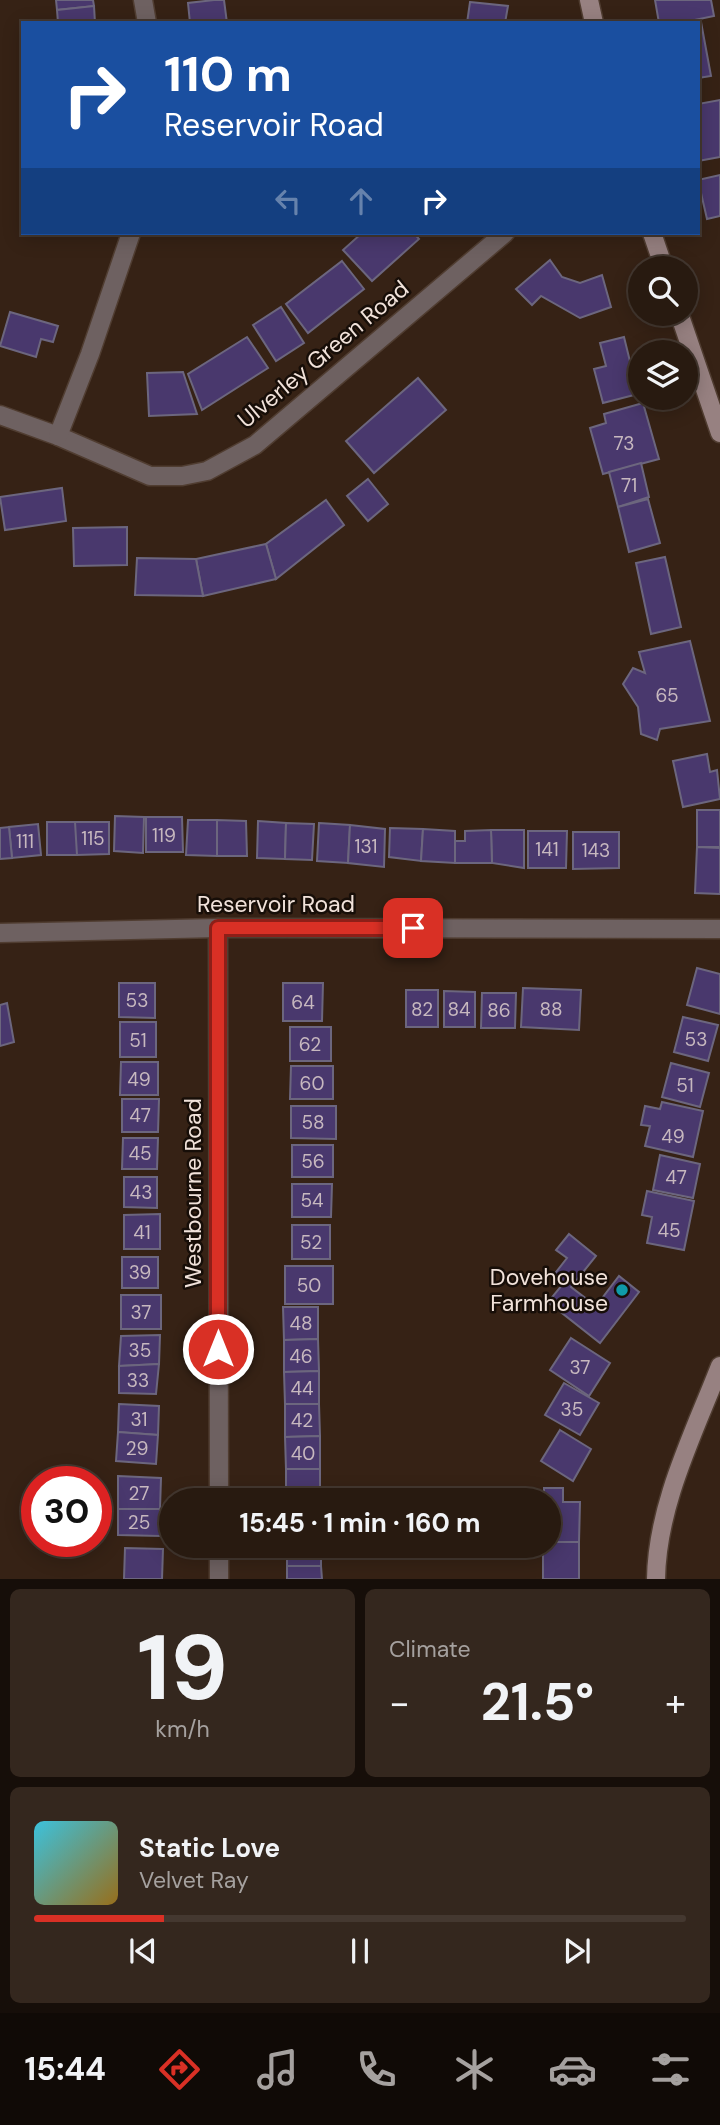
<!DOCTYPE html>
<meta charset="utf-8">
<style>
body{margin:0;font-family:"DM Sans",sans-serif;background:#34271e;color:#f1f3f6;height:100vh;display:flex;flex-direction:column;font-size:26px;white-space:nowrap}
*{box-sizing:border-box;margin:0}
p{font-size:23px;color:#a5a19f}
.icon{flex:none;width:38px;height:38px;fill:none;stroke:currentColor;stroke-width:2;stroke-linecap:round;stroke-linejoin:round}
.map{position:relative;height:1579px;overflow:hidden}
.sheet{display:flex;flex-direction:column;gap:10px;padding:10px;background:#160e09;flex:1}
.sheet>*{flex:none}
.hud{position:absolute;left:21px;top:21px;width:679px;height:214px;border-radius:0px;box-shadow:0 4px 18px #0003,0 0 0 2px #443830;background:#1a4fa0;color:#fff;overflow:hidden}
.tools{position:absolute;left:628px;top:256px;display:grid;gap:14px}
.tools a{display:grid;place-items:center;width:70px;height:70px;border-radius:50%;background:#281a10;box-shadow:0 4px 18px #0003,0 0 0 2px #443830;font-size:35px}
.speed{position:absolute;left:21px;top:1466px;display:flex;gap:14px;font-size:35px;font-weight:700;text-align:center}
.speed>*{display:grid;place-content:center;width:91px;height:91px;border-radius:50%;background:#281a10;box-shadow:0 4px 18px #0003,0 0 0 2px #443830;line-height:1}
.speed .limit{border:10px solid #d22;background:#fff;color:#111}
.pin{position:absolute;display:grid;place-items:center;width:60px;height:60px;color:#fff;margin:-30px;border-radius:14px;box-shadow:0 4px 10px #0006}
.me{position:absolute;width:77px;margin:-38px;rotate:0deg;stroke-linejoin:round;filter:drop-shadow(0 0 5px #0008)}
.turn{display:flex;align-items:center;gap:24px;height:147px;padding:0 28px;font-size:32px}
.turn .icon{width:91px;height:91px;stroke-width:2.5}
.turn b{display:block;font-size:49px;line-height:60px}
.lanes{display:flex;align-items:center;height:66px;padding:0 28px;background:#0003;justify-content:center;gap:35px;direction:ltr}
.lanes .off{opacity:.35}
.big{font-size:52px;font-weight:700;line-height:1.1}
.sheet .card{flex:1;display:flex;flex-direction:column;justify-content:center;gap:10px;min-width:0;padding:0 24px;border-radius:10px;background:#34271e}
.sheet .dial{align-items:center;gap:0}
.dial b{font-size:91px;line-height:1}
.song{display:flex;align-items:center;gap:21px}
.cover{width:84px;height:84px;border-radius:10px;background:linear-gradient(135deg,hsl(190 70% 55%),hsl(40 70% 35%))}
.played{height:7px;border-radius:4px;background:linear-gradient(90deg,#d93025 20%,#443830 20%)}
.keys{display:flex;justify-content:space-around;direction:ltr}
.heat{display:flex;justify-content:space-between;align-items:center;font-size:38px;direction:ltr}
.sheet .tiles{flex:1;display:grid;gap:10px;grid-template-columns:1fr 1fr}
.card:last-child{grid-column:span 2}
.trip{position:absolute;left:159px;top:1488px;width:402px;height:70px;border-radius:35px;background:#281a10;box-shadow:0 4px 18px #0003,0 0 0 2px #443830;font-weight:700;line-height:70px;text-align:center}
.tab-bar{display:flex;height:112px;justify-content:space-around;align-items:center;background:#100a06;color:#a5a19f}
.tab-bar .icon{width:49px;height:49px}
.tab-bar .current{color:#d93025}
.tab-bar b{font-size:32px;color:#f1f3f6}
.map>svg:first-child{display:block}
.building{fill:#49386d;stroke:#6c667e;stroke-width:2}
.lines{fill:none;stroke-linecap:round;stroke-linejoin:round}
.street-casing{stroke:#503d31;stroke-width:21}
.secondary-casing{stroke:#503d31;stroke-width:21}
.street{stroke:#6e6161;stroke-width:18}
.secondary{stroke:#978181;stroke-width:18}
.route-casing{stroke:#8d1f18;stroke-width:18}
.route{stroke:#d93025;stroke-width:12}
.culture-dot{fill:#0f9aa8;stroke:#170e08;stroke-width:2.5}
.labels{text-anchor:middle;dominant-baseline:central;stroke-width:5;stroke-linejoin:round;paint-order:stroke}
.number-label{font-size:19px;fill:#c7b8bf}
.street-label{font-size:23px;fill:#f1e2da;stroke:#170e08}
.poi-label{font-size:23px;fill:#f1e2da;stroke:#170e08;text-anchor:end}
</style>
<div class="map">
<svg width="720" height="1579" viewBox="0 0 720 1579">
<rect width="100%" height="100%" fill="#362215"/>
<g class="building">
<polygon points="56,0 93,0 94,6 57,10"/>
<polygon points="214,0 224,0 227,23 190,23 188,3"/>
<polygon points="655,0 711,0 714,16 680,23 659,23"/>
<polygon points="470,2 508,6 505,23 467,23"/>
<polygon points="94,6 95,23 58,23 57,10"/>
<polygon points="701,22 711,76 698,78 698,23"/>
<polygon points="720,100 720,157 698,161 698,104"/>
<polygon points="720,175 720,216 707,219 698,180"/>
<polygon points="362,233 414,233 419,239 372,281 343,250"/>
<polygon points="550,260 562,277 580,283 602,275 611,307 580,318 541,296 532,305 516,289"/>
<polygon points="342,261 364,289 308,333 286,304"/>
<polygon points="281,307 304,343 276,361 253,325"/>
<polygon points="10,312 58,326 53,342 41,339 36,357 0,346"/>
<polygon points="247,337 268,368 202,410 188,374"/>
<polygon points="624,337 638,394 603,403 594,369 606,366 600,343"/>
<polygon points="183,372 197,414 149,416 147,373"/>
<polygon points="418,378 446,410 374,473 346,441"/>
<polygon points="643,403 659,459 603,474 590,428 606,423 604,414"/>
<polygon points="641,463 649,497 618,507 609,472"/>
<polygon points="368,479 388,504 368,521 347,496"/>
<polygon points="62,488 66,521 5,530 0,497"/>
<polygon points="648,499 660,543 629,552 618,507"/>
<polygon points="326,500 344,525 276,579 266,544"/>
<polygon points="127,527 127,565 74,566 73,528"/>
<polygon points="266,544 276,579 203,596 196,559"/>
<polygon points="665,557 681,627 651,634 636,563"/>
<polygon points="137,558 196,559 203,596 135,595"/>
<polygon points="690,641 710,721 660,729 657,740 641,734 638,707 623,684 633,668 645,673 639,652"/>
<polygon points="707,754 710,772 717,770 720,799 683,807 673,761"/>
<rect x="697" y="810" width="23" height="37"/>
<polygon points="115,816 144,817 143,853 114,851"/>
<polygon points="146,817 182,817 183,852 146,852"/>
<polygon points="188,820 217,820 217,856 186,855"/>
<polygon points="217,820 246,821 247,856 217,856"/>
<polygon points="258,821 286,823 285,859 257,858"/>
<rect x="47" y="822" width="30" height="33"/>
<polygon points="75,822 109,822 109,854 77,855"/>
<polygon points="286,823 314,824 312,860 285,859"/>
<polygon points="319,823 350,825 348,863 317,861"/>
<polygon points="38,824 41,855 12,858 9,827"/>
<polygon points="350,825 385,829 384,867 348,863"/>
<polygon points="9,827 12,858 0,859 0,828"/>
<polygon points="390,828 423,829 421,861 389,857"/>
<polygon points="423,829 455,831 455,863 421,861"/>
<polygon points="491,830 524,830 524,868 492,863"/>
<polygon points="491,830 492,863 455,863 455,841 465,841 465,831"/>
<polygon points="528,831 567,831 566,868 528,868"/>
<polygon points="573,832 619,832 619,868 573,869"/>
<polygon points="697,847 720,848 720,894 695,893"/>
<polygon points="697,968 720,974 720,1014 687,1005"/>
<polygon points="119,983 155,983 155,1018 119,1017"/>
<polygon points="283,983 323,983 322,1021 283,1021"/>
<polygon points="523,988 581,990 579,1030 521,1027"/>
<rect x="406" y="990" width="32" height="37"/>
<polygon points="444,991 475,992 475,1027 444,1027"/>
<polygon points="482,993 516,993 515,1028 481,1028"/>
<polygon points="7,1003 14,1042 0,1046 0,1005"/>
<polygon points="683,1017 718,1025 708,1061 674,1052"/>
<rect x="120" y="1022" width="36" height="35"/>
<rect x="290" y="1027" width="41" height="34"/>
<polygon points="121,1062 158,1062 158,1095 120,1095"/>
<polygon points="671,1063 709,1073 700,1107 662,1097"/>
<polygon points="291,1066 333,1066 333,1099 290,1099"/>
<polygon points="122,1099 159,1099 158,1132 122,1132"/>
<polygon points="662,1102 703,1111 693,1157 645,1146 650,1126 641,1125 645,1106 660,1109"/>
<polygon points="291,1106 336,1106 336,1139 291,1138"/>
<polygon points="123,1138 158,1138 157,1169 122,1169"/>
<rect x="292" y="1145" width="41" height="32"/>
<polygon points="660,1155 700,1164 693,1198 653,1190"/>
<polygon points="124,1177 157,1177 157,1208 124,1207"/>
<polygon points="292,1184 332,1184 331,1217 292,1217"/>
<polygon points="647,1191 694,1201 684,1250 647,1243 652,1217 642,1215"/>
<polygon points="160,1214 160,1249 124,1249 124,1215"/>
<rect x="292" y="1225" width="38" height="34"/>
<polygon points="569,1234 596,1256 571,1287 596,1306 619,1276 639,1292 600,1343 548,1302 563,1284 553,1276 567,1258 556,1250"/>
<rect x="122" y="1257" width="36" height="31"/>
<rect x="285" y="1266" width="48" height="38"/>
<rect x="121" y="1295" width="40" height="34"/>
<polygon points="283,1307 318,1307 318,1339 284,1340"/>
<polygon points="160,1335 159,1364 119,1366 121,1336"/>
<polygon points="571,1338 610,1363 589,1396 550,1370"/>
<polygon points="318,1339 319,1371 284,1372 284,1340"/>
<polygon points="159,1364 156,1394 119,1393 119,1366"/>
<polygon points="319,1371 319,1404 285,1404 284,1372"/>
<polygon points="564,1383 599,1403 580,1435 545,1415"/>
<polygon points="119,1404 159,1406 158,1435 118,1432"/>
<polygon points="285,1404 319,1404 320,1436 285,1437"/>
<polygon points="560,1430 591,1449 573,1481 541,1461"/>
<polygon points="118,1432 158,1435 156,1464 116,1461"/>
<polygon points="320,1436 320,1469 286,1469 285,1437"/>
<rect x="286" y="1469" width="34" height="31"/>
<polygon points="118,1476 161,1478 160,1509 118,1509"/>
<polygon points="544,1488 563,1488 563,1502 580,1502 579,1542 550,1542 550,1500 544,1500"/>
<polygon points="118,1509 160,1509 160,1536 118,1535"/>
<polygon points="550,1542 579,1542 579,1579 543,1579 543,1545 550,1545"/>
<rect x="287" y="1545" width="34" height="21"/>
<polygon points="125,1548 163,1549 162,1579 124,1579"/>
<polygon points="287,1566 321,1566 322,1579 287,1579"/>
</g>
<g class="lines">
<g class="street-casing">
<g id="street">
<polyline points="143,0 147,23"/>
<polyline points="0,415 58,436 150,476 182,476 207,471 255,445 505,233"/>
<polyline points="58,436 90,354 131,233"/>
<polyline points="218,928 219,1500"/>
<polyline points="0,933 218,928 720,929"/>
<polyline points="219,1545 219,1579"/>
</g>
</g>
<g class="secondary-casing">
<g id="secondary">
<polyline points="589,0 594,23"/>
<polyline points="652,233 664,268"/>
<polyline points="679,313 720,433"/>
<path d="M 656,1579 C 657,1505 694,1433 720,1366"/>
</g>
</g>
<use href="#street" class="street"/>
<use href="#secondary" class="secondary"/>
</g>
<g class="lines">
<g class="route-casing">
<polyline id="route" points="218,1349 218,928 413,928"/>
</g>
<use href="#route" class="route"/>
</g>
<circle class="culture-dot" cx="622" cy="1290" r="7"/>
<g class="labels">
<g class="number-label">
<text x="624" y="443">73</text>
<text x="629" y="485">71</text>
<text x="667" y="695">65</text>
<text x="164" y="835">119</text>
<text x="93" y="838">115</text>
<text x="25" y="841">111</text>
<text x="366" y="846">131</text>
<text x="547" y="849">141</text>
<text x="596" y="850">143</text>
<text x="137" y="1000">53</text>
<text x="303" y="1002">64</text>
<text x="422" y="1009">82</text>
<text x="459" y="1009">84</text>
<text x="551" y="1009">88</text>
<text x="499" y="1010">86</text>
<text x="696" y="1039">53</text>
<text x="138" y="1040">51</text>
<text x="310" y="1044">62</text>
<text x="139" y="1079">49</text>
<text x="312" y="1083">60</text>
<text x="685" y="1085">51</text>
<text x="140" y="1115">47</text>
<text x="313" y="1122">58</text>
<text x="673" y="1136">49</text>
<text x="140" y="1153">45</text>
<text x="313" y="1161">56</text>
<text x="676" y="1177">47</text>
<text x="141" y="1192">43</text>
<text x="312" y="1200">54</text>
<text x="669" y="1230">45</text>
<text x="142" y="1232">41</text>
<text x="311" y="1242">52</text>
<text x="140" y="1272">39</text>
<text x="309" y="1285">50</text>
<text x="141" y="1312">37</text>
<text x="301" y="1323">48</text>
<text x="140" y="1350">35</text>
<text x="301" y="1356">46</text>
<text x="580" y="1367">37</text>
<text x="138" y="1380">33</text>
<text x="302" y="1388">44</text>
<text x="572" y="1409">35</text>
<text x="139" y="1419">31</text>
<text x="302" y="1420">42</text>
<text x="137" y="1448">29</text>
<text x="303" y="1453">40</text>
<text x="139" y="1493">27</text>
<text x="139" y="1522">25</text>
</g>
<g class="street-label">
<text transform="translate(323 354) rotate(-40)">Ulverley Green Road</text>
<text x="276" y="904">Reservoir Road</text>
<text transform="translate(193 1193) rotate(-90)">Westbourne Road</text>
</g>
<g class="poi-label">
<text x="608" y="1277">Dovehouse<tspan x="608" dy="26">Farmhouse</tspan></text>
</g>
</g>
</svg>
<div class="tools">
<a><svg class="icon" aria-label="search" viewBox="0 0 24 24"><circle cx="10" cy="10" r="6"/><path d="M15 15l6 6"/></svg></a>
<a><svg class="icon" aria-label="layers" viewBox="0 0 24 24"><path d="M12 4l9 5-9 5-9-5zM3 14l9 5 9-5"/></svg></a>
</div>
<div class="speed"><div class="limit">30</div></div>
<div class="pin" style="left:413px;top:928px;background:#d93025"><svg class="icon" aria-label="arrive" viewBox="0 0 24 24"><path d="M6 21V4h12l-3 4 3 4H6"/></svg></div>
<svg class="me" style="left:218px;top:1349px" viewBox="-20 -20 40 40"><circle r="17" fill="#d93025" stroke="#fff" stroke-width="3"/><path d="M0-11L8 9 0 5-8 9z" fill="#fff"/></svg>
<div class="trip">15:45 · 1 min · 160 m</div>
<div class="hud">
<div class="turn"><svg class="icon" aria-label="right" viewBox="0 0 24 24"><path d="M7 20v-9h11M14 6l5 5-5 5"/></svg><div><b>110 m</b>Reservoir Road</div></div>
<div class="lanes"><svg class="icon off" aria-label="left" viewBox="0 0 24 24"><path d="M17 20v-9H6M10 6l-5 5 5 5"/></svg><svg class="icon off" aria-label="ahead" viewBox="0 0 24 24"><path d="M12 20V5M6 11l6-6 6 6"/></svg><svg class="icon" aria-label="right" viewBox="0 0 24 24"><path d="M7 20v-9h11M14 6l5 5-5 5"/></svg></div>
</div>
</div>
<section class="sheet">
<div class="tiles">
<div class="card dial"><b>19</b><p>km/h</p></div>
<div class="card"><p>Climate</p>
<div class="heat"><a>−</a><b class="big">21.5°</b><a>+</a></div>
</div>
<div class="card">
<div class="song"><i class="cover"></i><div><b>Static Love</b><p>Velvet Ray</p></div></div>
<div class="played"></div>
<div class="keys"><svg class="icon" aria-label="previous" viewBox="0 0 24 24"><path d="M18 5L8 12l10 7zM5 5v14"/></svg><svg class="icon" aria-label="pause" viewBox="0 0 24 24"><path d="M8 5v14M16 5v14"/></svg><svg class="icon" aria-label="next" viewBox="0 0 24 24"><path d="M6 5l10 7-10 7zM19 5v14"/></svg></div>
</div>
</div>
</section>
<nav class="tab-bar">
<b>15:44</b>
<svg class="icon current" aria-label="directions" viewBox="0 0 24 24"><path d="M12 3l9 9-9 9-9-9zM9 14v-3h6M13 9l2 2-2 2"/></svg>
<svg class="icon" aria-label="music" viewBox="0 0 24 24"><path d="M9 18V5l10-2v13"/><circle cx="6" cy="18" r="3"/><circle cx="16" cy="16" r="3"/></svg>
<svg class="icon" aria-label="phone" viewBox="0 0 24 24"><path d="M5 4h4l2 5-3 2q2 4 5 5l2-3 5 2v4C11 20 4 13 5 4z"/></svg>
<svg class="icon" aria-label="climate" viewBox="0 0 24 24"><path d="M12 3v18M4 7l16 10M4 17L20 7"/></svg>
<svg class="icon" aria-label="car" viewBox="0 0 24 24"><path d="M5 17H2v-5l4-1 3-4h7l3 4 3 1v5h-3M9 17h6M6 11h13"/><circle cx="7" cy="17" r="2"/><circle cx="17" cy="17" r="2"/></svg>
<svg class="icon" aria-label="filters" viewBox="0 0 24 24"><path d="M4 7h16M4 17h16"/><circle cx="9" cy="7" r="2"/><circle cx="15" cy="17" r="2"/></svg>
</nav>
